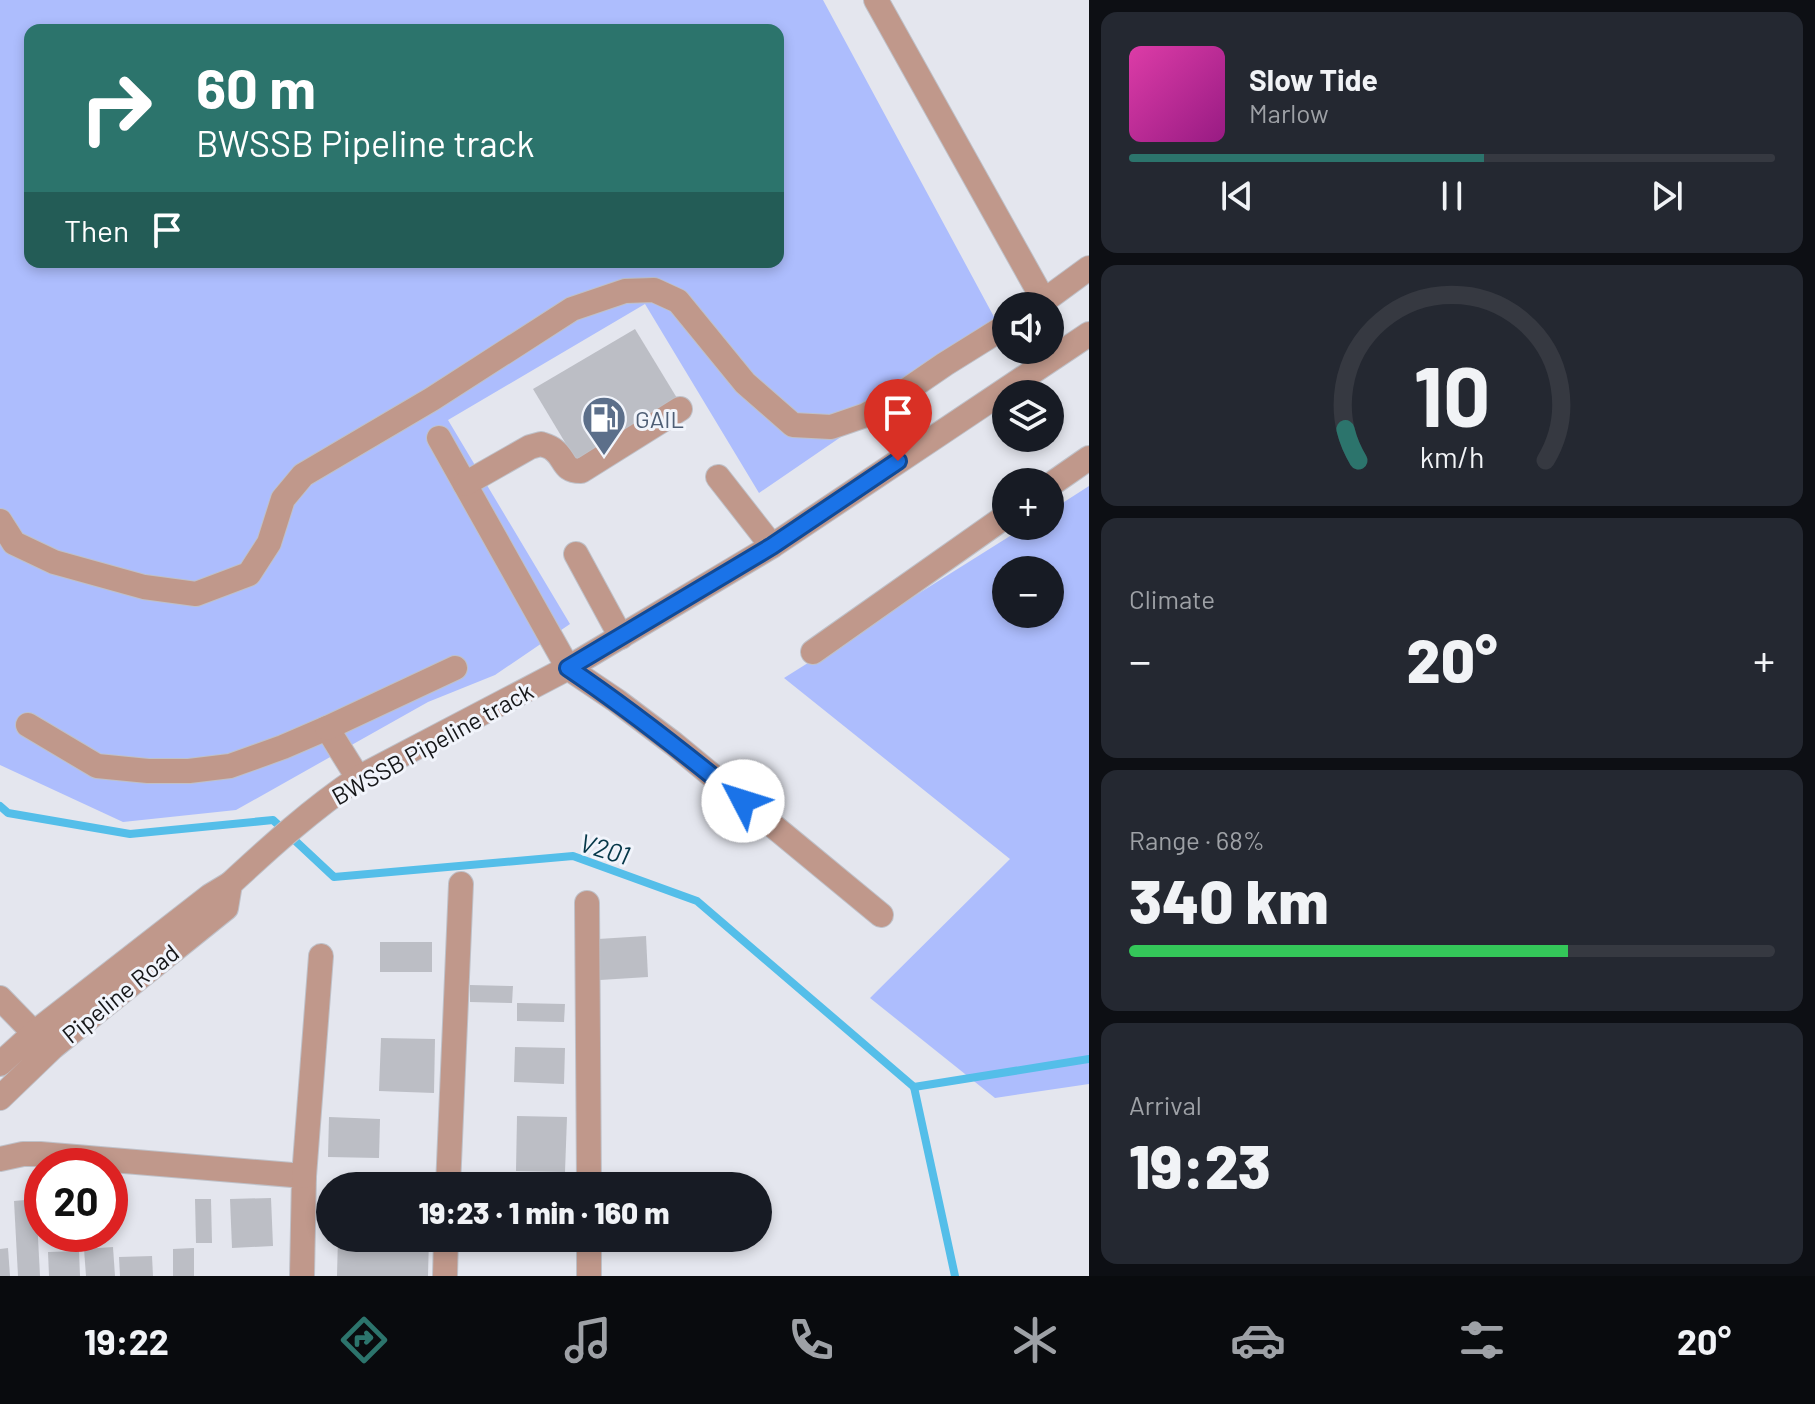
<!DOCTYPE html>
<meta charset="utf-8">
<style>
body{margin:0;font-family:Barlow,sans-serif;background:#242831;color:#f1f3f6;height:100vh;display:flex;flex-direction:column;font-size:30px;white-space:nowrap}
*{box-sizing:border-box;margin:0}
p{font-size:26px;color:#9ea1a6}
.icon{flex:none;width:44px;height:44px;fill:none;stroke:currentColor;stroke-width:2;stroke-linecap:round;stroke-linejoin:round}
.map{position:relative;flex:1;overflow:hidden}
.sheet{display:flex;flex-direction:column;gap:12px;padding:12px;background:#0d0f14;width:726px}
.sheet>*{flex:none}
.top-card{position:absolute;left:24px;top:24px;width:760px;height:244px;border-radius:16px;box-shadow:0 4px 12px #0003;background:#2c746c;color:#fff;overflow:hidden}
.tools{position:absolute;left:992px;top:292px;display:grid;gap:16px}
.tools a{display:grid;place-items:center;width:72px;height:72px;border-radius:50%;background:#171b24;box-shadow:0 4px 12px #0003;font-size:40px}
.speed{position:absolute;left:24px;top:1148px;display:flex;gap:16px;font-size:40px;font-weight:700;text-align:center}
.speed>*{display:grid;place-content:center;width:104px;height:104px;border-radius:50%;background:#171b24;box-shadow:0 4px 12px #0003;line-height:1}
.speed .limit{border:12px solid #d22;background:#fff;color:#111}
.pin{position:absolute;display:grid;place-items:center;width:68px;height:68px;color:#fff;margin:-82px -34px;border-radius:50% 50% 50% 0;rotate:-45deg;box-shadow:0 0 8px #0007}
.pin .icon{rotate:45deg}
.me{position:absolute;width:88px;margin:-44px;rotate:310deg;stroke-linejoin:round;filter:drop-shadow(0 0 6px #0008)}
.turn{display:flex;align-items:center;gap:28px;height:168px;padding:0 40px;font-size:36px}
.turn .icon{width:104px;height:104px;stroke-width:2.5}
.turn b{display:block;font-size:56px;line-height:68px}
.then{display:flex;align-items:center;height:76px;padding:0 40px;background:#0003;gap:16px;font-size:30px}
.big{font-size:60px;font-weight:800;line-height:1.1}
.sheet .card{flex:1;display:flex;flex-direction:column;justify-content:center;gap:12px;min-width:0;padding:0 28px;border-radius:16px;background:#242831}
.sheet .dial{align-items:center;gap:0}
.dial svg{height:208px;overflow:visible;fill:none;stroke:#363941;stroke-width:7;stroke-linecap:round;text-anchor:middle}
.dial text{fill:#f1f3f6;stroke:none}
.song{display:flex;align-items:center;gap:24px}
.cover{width:96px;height:96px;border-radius:12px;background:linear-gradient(135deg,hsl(320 70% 55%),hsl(310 70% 35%))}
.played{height:8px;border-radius:4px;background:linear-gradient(90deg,#2c746c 55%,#363941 55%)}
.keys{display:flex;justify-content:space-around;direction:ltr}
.heat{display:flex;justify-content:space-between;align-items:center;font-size:44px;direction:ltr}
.charge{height:12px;border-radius:6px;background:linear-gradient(90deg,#34c759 68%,#363941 0)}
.trip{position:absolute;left:316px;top:1172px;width:456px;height:80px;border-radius:40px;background:#171b24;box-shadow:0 4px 12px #0003;font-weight:800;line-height:80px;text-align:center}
.menu{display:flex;height:128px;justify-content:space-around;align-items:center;background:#090b0e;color:#9ea1a6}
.menu .icon{width:56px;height:56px}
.menu .active{color:#2c746c}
.menu b{font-size:36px;color:#f1f3f6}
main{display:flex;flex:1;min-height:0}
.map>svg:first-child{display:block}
.green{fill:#adbdfd;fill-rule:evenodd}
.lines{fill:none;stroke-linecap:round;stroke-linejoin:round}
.stream{stroke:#54bee9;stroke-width:8}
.building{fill:#bcbec5}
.minor-casing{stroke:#bfc1c8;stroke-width:26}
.minor{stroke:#c0988b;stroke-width:24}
.route-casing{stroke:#114b97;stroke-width:20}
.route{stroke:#1a73e8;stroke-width:14}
.labels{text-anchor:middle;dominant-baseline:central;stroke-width:6;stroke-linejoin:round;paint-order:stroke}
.service-label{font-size:24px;fill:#4e5e75;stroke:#f1f4fb;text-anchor:start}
.street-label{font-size:24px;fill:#161719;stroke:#f1f4fb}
.water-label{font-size:26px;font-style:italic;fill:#053748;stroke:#f1f4fb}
</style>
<main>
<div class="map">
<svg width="1089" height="1276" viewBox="0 0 1089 1276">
<rect width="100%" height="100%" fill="#e4e6ee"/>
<g class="green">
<path d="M 0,0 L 823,0 L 1000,328 L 759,493 L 645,304 L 448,420 L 570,624 L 495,675 L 428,702 L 236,810 L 123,822 L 0,765 ZM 30,30 L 778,30 L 778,262 L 30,262 Z"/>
<path d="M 1089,486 L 1089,1084 L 995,1098 L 870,998 L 1010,859 L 784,678 L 1026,526 L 1050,526 L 1050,511 ZM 1006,570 L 1050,570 L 1050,614 L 1006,614 Z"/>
</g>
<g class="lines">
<g class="stream">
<polyline points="0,806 8,813 130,834 273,820 334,877 573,856 697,901 914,1087 955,1276"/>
<polyline points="914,1087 1089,1059"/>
</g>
</g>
<g class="building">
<polygon points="635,329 680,403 578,464 533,389"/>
<polygon points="646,936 648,977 600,980 598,939"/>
<rect x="380" y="942" width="52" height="30"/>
<polygon points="470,985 513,986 512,1003 470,1002"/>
<polygon points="517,1003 565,1004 564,1022 517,1021"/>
<polygon points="381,1038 435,1039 434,1093 379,1091"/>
<polygon points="515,1047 565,1048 564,1084 514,1082"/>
<polygon points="517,1116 567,1117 565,1172 516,1171"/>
<polygon points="329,1117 380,1119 379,1158 328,1157"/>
<polygon points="271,1198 273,1246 232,1248 230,1199"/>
<polygon points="36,1199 40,1276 18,1276 14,1201"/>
<polygon points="195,1199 211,1199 212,1243 196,1243"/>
<polygon points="338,1238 429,1238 428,1276 337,1276"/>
<polygon points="113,1247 115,1276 86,1276 84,1249"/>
<polygon points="8,1248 10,1276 0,1276 0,1249"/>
<polygon points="194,1248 194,1276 173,1276 173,1249"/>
<polygon points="79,1251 80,1276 49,1276 48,1252"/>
<polygon points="152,1256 153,1276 120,1276 119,1257"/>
</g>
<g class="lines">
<g class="minor-casing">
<g id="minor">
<polyline points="876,0 1044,301"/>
<polyline points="1037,306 1089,268"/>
<polyline points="439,438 568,668 617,701 674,744 881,915"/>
<polyline points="718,477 772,546"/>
<path d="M 465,484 L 530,447 L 541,444 C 544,445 551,447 554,450 C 566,459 562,471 581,471 L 680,409"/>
<polyline points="1050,485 1089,458"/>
<polyline points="0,521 14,543 54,562 144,587 196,594 249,574 269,543 283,499 303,475 432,399 572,309 625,291 654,290 678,301 745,383 793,425 831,427 866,415 891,401 945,364 1006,326"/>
<polyline points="576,554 621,637"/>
<polyline points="813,652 1006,516"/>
<polyline points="28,725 97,766 148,771 189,771 230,766 283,747 327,728 358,778"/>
<polyline points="327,728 455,668"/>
<path d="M 230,884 C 271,846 312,809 358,778 L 568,668 L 772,546 L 1089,334"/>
<polyline points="587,903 589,1186"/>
<polyline points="0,998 34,1033"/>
<polyline points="0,1064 34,1033 210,896 230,884 226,908 53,1047 0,1098"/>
<polyline points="0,1159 23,1154 40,1154 304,1176 302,1276"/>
<polyline points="304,1176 321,956"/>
<polyline points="448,1186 461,884"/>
<polyline points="589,1238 589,1276"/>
<polyline points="445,1276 446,1238"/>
</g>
</g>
<use href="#minor" class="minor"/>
</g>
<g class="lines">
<g class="route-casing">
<path id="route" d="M 743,801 C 686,754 629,709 568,668 L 772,546 L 898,461"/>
</g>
<use href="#route" class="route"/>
</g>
<defs>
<g id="fuel-pin" transform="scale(2.3)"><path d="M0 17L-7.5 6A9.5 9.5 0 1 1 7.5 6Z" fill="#5c6f8a" stroke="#f1f4fb"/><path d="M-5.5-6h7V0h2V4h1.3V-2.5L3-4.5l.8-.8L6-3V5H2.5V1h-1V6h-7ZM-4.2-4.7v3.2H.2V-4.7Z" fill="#fff"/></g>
</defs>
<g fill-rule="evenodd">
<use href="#fuel-pin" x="604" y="418"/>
</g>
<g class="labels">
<g class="service-label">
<text x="635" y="418">GAIL</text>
</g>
<g class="street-label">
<text transform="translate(432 743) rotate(-29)">BWSSB Pipeline track</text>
<text transform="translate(120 993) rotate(-39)">Pipeline Road</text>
</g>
<g class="water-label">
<text transform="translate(605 848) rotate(17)">V201</text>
</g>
</g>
</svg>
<div class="tools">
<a><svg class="icon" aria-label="sound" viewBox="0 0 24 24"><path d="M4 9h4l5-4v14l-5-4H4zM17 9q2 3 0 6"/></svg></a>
<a><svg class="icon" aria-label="layers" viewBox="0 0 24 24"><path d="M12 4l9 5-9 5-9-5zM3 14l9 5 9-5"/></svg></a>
<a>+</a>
<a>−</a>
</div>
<div class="speed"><div class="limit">20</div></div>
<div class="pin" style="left:898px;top:461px;background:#d93025"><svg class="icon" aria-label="arrive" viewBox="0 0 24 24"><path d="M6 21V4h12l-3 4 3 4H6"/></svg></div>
<svg class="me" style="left:743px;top:801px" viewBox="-20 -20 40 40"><circle r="19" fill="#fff"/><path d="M0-13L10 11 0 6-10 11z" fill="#1a73e8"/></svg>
<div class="trip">19:23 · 1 min · 160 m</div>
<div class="top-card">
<div class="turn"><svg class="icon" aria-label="right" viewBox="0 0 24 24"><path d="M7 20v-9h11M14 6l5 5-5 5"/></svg><div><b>60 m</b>BWSSB Pipeline track</div></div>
<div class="then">Then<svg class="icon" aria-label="arrive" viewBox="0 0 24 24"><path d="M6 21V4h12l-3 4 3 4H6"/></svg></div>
</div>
</div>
<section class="sheet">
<div class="card">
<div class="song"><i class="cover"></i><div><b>Slow Tide</b><p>Marlow</p></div></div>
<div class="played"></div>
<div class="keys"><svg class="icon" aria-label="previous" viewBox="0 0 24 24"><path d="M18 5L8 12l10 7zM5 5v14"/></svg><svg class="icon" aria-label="pause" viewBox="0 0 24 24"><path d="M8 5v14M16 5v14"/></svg><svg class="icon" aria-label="next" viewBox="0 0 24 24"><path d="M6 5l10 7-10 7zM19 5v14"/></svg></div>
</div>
<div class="card dial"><svg viewBox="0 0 100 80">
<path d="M14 69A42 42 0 1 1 86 69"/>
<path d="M14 69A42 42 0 0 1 9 57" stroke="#2c746c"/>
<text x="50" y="56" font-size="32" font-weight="700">10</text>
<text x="50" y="72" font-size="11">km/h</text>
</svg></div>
<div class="card"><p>Climate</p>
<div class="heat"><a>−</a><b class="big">20°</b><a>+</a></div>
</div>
<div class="card"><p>Range · 68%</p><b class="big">340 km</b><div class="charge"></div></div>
<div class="card"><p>Arrival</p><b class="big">19:23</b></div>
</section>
</main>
<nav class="menu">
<b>19:22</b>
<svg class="icon active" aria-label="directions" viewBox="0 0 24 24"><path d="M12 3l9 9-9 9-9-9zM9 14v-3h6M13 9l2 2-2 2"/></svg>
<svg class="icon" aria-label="music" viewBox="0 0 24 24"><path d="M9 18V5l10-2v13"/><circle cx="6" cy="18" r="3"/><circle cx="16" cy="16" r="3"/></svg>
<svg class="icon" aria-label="phone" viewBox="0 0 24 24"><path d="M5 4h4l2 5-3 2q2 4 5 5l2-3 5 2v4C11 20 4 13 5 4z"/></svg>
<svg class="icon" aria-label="climate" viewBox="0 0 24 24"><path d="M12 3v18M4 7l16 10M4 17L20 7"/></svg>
<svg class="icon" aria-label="car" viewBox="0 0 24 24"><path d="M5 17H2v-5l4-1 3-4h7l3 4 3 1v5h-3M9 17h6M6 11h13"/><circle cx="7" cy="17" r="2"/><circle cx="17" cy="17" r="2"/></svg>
<svg class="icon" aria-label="filters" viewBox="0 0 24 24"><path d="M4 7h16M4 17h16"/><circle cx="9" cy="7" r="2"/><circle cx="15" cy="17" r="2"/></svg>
<b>20°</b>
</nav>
